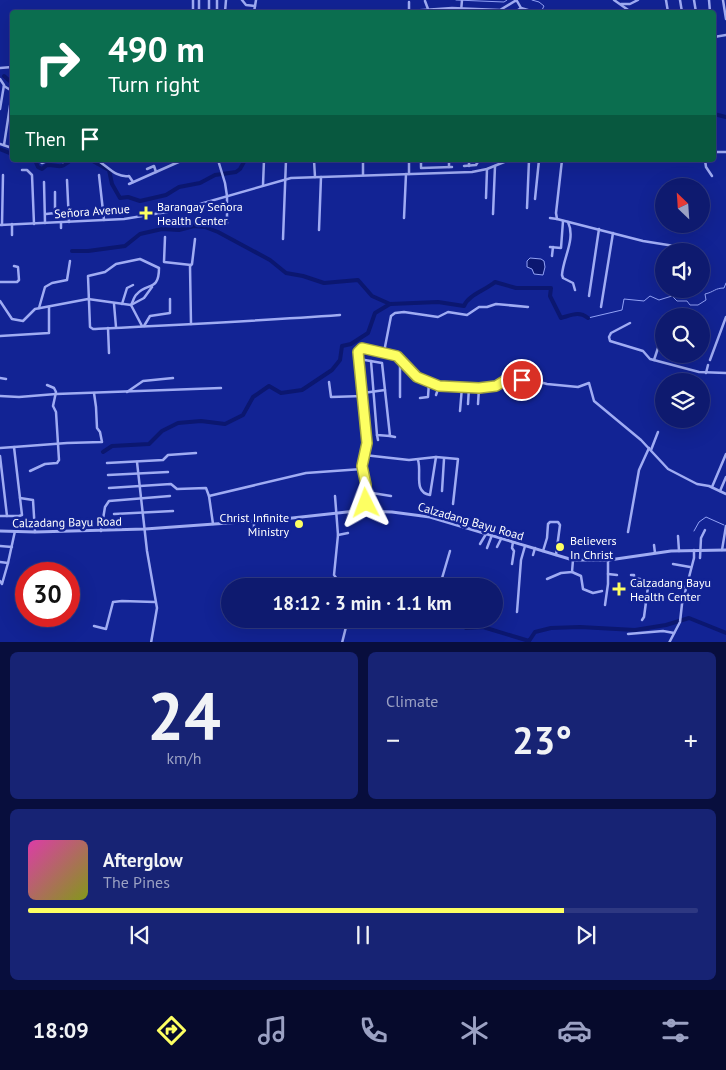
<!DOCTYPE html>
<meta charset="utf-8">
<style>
body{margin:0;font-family:"PT Sans",sans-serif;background:#172374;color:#f1f3f6;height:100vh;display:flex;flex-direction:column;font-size:19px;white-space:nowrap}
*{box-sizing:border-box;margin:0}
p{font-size:16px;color:#9ba1c3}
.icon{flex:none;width:28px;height:28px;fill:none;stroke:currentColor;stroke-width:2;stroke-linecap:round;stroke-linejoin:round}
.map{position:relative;height:642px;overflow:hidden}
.side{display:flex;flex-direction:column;gap:10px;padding:10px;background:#080e3d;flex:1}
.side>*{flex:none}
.guide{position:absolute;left:10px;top:10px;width:706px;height:152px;border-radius:5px;box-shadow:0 5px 20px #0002,0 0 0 1px #2e3882;background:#0b6e4f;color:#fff;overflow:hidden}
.needle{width:32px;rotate:335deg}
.buttons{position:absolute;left:655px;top:178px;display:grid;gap:10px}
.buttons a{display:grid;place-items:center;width:55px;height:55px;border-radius:50%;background:#0e1a6f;box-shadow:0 5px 20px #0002,0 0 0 1px #2e3882;font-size:25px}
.speed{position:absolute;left:15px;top:562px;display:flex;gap:10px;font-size:25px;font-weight:700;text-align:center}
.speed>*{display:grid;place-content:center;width:65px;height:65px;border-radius:50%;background:#0e1a6f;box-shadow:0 5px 20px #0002,0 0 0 1px #2e3882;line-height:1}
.speed .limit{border:8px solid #d22;background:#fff;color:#111}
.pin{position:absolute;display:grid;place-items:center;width:42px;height:42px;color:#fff;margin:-21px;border:2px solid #fff;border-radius:50%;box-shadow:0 1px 5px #0007}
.me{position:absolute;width:55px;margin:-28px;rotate:357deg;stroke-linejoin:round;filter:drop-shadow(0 0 4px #0008)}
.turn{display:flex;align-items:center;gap:18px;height:105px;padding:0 15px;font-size:22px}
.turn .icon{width:65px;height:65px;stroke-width:2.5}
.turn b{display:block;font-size:35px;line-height:42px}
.then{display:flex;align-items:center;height:48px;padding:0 15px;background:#0003;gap:10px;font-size:19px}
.big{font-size:38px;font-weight:700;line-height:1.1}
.side .widget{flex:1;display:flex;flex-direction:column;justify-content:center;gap:8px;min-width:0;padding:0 18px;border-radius:8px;background:#172374}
.side .dial{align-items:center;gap:0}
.dial b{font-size:65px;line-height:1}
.song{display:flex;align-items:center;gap:15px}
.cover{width:60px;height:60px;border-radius:8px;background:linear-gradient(135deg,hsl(320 70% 55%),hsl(70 70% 35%))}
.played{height:5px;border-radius:2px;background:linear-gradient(90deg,#fdff62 80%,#2e3882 80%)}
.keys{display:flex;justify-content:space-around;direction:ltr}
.heat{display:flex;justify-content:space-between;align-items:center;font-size:28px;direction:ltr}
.side .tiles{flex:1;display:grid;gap:10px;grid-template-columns:1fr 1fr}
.widget:last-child{grid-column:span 2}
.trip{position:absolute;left:221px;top:578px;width:282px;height:50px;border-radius:25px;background:#0e1a6f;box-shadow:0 5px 20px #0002,0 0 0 1px #2e3882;font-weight:700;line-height:50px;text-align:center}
.tabs{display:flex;height:80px;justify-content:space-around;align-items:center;background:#060a2c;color:#9ba1c3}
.tabs .icon{width:35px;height:35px}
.tabs .selected{color:#fdff62}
.tabs b{font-size:22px;color:#f1f3f6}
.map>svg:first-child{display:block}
.water{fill:#0b1770;stroke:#92a2f6}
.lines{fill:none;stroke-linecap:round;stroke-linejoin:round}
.stream{stroke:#92a2f6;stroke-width:1}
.river{stroke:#0b1770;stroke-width:4}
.minor{stroke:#a0acf3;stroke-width:2.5}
.tertiary{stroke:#a0acf3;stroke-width:3}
.route-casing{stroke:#a4a640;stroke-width:12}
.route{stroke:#fdff62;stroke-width:9}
.poi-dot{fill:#fdff62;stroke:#122394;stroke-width:2}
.labels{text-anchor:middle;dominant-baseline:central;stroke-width:5;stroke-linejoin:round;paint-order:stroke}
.poi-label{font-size:12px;fill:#fff;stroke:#122394;text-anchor:start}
.street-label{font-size:12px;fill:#fff;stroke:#122394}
</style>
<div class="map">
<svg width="726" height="643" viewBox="0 0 726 643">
<rect width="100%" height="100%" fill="#122394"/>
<polygon class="water" points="530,258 541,259 544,261 545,267 543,275 534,274 532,269 527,267 527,261"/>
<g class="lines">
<g class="stream">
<polyline points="456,0 504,2 507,0"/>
<polyline points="532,0 539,2 544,6 541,12"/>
<path d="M 588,318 L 622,310 L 624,299 L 644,301 L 650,296 L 659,300 L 672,296 L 677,301 L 687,301 L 690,305 L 698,305 L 706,300 L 705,294 C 714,292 715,288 724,288 L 726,283"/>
<polyline points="694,531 699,522 706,517 724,525"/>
</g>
<g class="river">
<polyline points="4,76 12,83"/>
<polyline points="714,114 726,117"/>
<polyline points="0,149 12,154"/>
<path d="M 35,160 L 38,167 L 42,169 L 47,165 C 60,165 59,170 71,160"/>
<polyline points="87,160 91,160 109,170 112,184 120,198 128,197 140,201 166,195 179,187 200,183 215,175 236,172 240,169 245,160"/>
<path d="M 72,251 L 88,251 L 125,246 L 140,234 L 162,229 L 179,230 L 194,226 L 205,227 L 218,232 L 270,260 L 286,273 L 303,276 L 324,283 L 358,280 L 372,296 L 390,304 L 438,302 L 464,306 C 468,295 486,290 495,282 L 516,288 L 551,288 L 550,296 L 561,318 C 572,315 579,311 588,318"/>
<polyline points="103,452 112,446 149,444 162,431 178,423 201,421 225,424 243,415 253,397 269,386 281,393 302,390 332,370 340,360 342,346 351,344 368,333 375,313 390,304"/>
<polyline points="444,619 460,622 466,628 483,627 529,641 535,632 551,628 580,627 635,630 666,625 689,618 726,633"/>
</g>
<g class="minor">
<polyline points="242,0 246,5 255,6"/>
<polyline points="614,0 631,12"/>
<polyline points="666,0 668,12"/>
<polyline points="680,0 682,12"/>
<polyline points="694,0 696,12"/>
<polyline points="709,0 710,12"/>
<polyline points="723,0 726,19"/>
<polyline points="425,1 428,9 428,12"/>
<polyline points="621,4 630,4 638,0"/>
<polyline points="409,11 452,8 500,10 515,1 517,1 521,8 531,11 532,12"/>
<polyline points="193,12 193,0"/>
<polyline points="199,12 199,0"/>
<polyline points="209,12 209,0"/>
<polyline points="217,12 217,0"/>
<polyline points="225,12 226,0"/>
<polyline points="254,12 256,0"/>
<polyline points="409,12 409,2"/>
<polyline points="461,12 462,0"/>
<polyline points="515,12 521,8"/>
<polyline points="714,37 726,35"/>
<polyline points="0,68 12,67"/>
<polyline points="0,79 4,85 0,109"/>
<polyline points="4,86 12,91"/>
<polyline points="0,144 12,148"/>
<polyline points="4,145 12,93"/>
<polyline points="714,152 726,152"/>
<polyline points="38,160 42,163 49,160"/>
<polyline points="58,160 63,162 65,160"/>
<polyline points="218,160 225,183 227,196 227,223"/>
<polyline points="314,160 315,177"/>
<polyline points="363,160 363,175"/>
<polyline points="421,160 421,167"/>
<polyline points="449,160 449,167"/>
<polyline points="469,160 469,166"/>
<polyline points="562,160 556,213 557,219 643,241 693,249"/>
<polyline points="705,160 706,167 712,176"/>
<path d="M 100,162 C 109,168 117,178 129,176 L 133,182"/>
<polyline points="464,166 476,165 479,160"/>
<polyline points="421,168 452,167"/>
<polyline points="147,169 154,166 156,172"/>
<polyline points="22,170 27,170 32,175 34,224"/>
<polyline points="409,174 409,160"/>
<polyline points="99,175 104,220"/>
<polyline points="67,180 69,222"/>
<polyline points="44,182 45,223"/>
<polyline points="129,184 183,160"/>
<polyline points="263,185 264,160"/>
<polyline points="486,198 487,169"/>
<polyline points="535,199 539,160"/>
<polyline points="527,208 529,160"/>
<polyline points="46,214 55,213 55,192"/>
<polyline points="493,214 495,166"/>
<polyline points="404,218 406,174"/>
<polyline points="550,218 557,219"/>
<path d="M 568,222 C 576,239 563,258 562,275 L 563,278 L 573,283 L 575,290"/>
<polyline points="61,223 61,228"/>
<polyline points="0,225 124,219 179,210 291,178 472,172 487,169 509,160"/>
<polyline points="2,225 3,175"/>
<polyline points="319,230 321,177"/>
<polyline points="12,235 12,224"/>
<polyline points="165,237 164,262 191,265"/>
<polyline points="283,239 286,160"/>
<polyline points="550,247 561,248 563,221"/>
<polyline points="552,256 553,247"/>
<polyline points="0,282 17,282 19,280 18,267 14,266"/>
<polyline points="589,296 599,229"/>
<polyline points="0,301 12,319 23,321 35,309 88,299 131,305 144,298 152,287"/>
<polyline points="114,304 116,327"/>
<polyline points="122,304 127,288 133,285"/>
<polyline points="601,307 613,233"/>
<polyline points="39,308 45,287 52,283 67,280 70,261"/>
<polyline points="630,323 611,333 609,337 610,341 643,351 650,359 699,372 726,373"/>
<polyline points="191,324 190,266 192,264 195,239"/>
<path d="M 142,326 L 131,305 C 133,302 134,296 137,294 C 147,282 159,292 159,268 L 140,259 L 116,264 L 105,272 L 88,276 L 90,327 L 93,329 C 175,325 258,321 340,315"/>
<polyline points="144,326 150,316 170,313 170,299"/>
<polyline points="108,328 109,353"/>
<polyline points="0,336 49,333 49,307"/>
<polyline points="384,352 391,316 395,313 404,312 438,317 448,312 467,315 479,307 487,307 496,304 528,307"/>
<polyline points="359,359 382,363 390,436 377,435 371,361"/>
<polyline points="654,360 664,330"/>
<polyline points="710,360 726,317"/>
<polyline points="507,371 508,381"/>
<polyline points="706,373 708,365"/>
<polyline points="0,378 6,379"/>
<polyline points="329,382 331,397 363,396"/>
<polyline points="127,392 143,381 173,378"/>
<polyline points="363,393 385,390"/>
<polyline points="436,395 439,386"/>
<polyline points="0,396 19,397 56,394 221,388"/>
<polyline points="400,397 400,358"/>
<polyline points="420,398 428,397 429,382"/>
<polyline points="468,404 469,387"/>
<polyline points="478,404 479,388"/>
<polyline points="460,411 462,387"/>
<polyline points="377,435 378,440"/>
<polyline points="390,436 395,437"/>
<polyline points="14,447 67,443 102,442 100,432 97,428 96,407 94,393"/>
<polyline points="0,448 14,447 22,515 19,516 0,516"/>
<polyline points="651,450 658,432"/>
<polyline points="364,455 409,460 436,457 458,459 453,504"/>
<polyline points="0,456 7,516"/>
<path d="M 418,460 C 422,473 413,492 430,495 L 436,457"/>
<polyline points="137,462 147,551 157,608 151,643"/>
<polyline points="107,463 163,460 168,455 196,453"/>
<polyline points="30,471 45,464 57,463 59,460 56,412 53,406 56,392 54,388 47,385"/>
<polyline points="108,475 168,472"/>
<polyline points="712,487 726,454"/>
<polyline points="109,488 171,484 177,489 206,488 209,496 213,524"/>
<polyline points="442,491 444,459"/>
<polyline points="720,491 726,477"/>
<polyline points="366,492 391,496"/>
<polyline points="209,496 306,473 362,469"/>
<path d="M 335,496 L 338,535 L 334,575 C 339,584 350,580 357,586"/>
<polyline points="20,498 33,500 35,532"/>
<polyline points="365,511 366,485 362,466 367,443 358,352 362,348 397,356 417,377 439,386 479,388 494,386 504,381 529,379 547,384 578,387 589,383 594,401 641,440 668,469 697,484 709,486 726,494"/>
<polyline points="114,514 173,511"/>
<polyline points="101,531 105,507 109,501 170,496"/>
<polyline points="628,532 639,470 649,448"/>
<polyline points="254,535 254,520"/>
<polyline points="338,535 348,533"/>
<polyline points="678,536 679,551"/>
<polyline points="480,544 486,534"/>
<polyline points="654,545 655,553"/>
<polyline points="0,546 12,547"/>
<polyline points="497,547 501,539"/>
<polyline points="487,548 492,535"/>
<polyline points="722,550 726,526"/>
<polyline points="543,551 547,538 548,524 550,522 558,522 560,525 556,555"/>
<polyline points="533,555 535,548"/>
<polyline points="700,558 701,538 705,530"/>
<polyline points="0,562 8,563"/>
<polyline points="512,564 514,551 512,548 513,542"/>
<polyline points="673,564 690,567"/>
<polyline points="572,572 581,576 583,589 593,593 602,591"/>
<polyline points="608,574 617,575"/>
<polyline points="631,575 634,575 634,578 686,587"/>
<polyline points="547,579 561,573 572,572 573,560"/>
<polyline points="0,581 2,584 8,563 15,531"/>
<polyline points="352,583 356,581 460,586"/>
<polyline points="440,585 450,551"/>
<polyline points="633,585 634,578"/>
<polyline points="644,587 649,587 650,581"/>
<polyline points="605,605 608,584 608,560"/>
<polyline points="517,612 521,560 525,546"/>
<polyline points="642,620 644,617 648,587"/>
<polyline points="94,626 106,629 113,602 122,601 155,602"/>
<polyline points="628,634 663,631 674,633"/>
<polyline points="342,643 348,619"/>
<polyline points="669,643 680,622 682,604 694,558 694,550"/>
</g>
<polyline class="tertiary" points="0,531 35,532 145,529 283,519 356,511 392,512 430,517 573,560 609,560 671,551 726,550"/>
</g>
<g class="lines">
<g class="route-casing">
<polyline id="route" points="366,503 366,485 362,466 367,443 358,352 362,348 397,356 417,377 439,386 479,388 496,386 504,381 522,380"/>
</g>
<use href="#route" class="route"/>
</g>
<g class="poi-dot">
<path d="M143.5 205.5h5v5h5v5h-5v5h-5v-5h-5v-5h5z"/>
<circle cx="299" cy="524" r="5"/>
<circle cx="560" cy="547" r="5"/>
<path d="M616.5 581.5h5v5h5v5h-5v5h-5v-5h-5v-5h5z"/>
</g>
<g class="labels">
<g class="poi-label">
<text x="157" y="206">Barangay Señora<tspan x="157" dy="14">Health Center</tspan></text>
<text x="289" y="517" text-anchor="end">Christ Infinite<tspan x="289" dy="14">Ministry</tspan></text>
<text x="570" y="540">Believers<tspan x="570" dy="14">In Christ</tspan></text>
<text x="630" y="582">Calzadang Bayu<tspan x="630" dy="14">Health Center</tspan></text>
</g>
<g class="street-label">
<text transform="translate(92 211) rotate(-4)">Señora Avenue</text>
<text transform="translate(471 521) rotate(16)">Calzadang Bayu Road</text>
<text transform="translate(67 522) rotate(-1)">Calzadang Bayu Road</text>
</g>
</g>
</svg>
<div class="buttons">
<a><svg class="needle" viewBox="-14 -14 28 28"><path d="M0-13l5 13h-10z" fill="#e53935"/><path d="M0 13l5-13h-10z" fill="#9ba1c3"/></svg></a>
<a><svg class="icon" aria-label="sound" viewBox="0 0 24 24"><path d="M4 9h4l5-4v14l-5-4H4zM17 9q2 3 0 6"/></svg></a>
<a><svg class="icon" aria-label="search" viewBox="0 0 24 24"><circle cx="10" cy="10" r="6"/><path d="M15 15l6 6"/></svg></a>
<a><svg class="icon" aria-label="layers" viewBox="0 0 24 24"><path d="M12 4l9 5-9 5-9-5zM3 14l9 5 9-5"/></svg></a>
</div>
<div class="speed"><div class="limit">30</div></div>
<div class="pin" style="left:522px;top:380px;background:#d93025"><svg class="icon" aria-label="arrive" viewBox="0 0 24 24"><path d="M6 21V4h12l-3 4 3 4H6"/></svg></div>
<svg class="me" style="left:366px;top:503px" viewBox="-20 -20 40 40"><path d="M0-17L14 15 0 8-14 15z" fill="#fdff62" stroke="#fff" stroke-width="4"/></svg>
<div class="trip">18:12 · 3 min · 1.1 km</div>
<div class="guide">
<div class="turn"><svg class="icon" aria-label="right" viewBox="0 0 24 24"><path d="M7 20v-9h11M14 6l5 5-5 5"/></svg><div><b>490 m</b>Turn right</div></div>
<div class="then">Then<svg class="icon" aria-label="arrive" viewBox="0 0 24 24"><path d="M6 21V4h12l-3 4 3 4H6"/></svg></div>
</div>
</div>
<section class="side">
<div class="tiles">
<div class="widget dial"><b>24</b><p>km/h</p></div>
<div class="widget"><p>Climate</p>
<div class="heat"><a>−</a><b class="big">23°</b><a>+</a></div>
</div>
<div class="widget">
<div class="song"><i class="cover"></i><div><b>Afterglow</b><p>The Pines</p></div></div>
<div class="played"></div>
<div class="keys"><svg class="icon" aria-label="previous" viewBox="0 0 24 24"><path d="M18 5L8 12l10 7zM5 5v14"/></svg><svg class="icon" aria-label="pause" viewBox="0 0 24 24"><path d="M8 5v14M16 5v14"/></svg><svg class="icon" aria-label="next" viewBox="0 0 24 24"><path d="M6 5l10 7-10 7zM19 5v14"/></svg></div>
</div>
</div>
</section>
<nav class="tabs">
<b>18:09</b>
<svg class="icon selected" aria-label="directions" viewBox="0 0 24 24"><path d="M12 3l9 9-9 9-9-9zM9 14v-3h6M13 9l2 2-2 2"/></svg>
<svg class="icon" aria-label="music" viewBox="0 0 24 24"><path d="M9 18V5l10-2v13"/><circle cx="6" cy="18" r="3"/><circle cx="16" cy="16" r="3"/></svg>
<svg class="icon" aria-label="phone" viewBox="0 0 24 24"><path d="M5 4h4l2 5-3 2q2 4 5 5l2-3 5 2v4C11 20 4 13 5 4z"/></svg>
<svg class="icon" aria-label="climate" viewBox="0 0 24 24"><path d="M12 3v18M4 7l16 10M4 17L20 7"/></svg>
<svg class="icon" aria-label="car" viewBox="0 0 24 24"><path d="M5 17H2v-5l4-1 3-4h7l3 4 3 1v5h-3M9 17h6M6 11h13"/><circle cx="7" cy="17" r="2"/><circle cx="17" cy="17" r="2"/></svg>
<svg class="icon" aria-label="filters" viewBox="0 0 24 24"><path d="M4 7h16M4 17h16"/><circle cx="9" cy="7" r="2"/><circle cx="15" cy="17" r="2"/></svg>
</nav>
